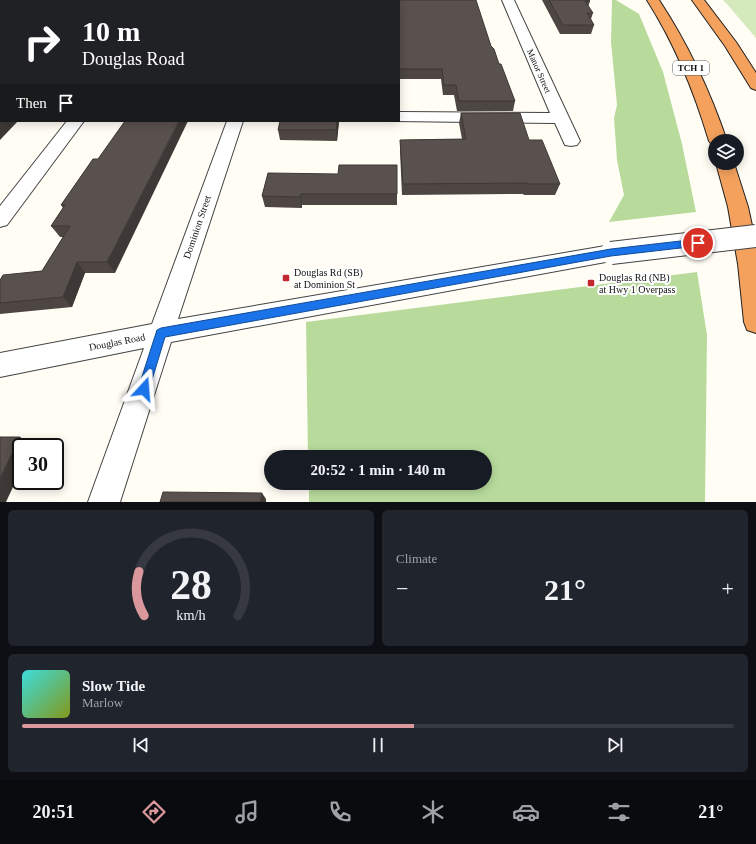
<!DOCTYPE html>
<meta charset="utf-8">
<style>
body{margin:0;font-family:"Times New Roman",serif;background:#20242c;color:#f1f3f6;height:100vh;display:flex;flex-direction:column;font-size:15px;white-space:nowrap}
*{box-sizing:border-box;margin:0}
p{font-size:13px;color:#9ea1a6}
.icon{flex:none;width:22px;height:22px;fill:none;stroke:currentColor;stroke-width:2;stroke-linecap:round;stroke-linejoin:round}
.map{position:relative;height:502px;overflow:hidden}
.drawer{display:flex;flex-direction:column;gap:8px;padding:8px;background:#0d0f14;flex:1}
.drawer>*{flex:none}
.banner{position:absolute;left:0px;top:0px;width:400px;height:122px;box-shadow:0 2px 10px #0003;background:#202124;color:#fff;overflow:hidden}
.buttons{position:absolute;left:708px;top:134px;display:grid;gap:8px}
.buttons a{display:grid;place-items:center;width:36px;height:36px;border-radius:50%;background:#171b24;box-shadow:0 2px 10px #0003;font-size:20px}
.speed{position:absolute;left:12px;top:438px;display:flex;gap:8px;font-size:20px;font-weight:700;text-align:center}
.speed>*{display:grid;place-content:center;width:52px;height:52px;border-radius:50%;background:#171b24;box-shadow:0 2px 10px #0003;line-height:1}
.speed .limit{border:2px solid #111;border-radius:6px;background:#fff;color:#111}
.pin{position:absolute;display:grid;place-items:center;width:34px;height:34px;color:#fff;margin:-17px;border:2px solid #fff;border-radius:50%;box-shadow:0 1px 4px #0007}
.me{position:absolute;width:44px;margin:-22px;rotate:19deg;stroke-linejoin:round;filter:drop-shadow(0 0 3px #0008)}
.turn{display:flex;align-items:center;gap:14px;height:84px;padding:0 16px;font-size:18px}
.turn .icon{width:52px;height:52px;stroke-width:2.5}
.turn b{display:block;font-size:28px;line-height:34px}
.then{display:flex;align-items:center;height:38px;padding:0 16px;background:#0003;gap:8px;font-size:15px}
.big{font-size:30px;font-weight:700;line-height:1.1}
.drawer .widget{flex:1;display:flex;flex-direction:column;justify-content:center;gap:6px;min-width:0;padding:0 14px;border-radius:6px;background:#20242c}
.drawer .dial{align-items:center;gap:0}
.dial svg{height:104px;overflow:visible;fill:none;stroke:#363941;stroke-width:7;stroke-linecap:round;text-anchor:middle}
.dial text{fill:#f1f3f6;stroke:none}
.song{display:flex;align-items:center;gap:12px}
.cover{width:48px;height:48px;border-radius:6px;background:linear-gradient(135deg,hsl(180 70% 55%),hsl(70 70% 35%))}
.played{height:4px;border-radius:2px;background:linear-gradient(90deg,#db989c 55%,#363941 55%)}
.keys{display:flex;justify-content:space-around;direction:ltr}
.heat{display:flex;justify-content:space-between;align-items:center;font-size:22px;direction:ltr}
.drawer .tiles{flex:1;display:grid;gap:8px;grid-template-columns:1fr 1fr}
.widget:last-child{grid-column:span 2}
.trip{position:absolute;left:264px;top:450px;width:228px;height:40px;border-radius:20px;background:#171b24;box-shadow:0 2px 10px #0003;font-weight:700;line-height:40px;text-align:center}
.tabs{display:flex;height:64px;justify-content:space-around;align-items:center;background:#090b0e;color:#9ea1a6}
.tabs .icon{width:28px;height:28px}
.tabs .selected{color:#db989c}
.tabs b{font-size:18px;color:#f1f3f6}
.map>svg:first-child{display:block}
.green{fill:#d4eabc}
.forest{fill:#b8db9c}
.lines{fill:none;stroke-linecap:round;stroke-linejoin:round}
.minor-casing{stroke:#434343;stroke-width:2}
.highway-casing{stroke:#212121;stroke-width:2}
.minor{fill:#fff;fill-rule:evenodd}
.highway{fill:#f3a15d;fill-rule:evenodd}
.minor-bridge-casing{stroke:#434343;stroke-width:24;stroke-linecap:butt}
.minor-bridge{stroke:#fff;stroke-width:22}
.wall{fill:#4d4642}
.shaded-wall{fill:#3e3936}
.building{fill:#59514d;stroke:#3e3936}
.route{fill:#1a73e8;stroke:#114b97}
.poi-dot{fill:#c1282f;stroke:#fff;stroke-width:1.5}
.labels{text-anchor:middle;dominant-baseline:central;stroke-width:4;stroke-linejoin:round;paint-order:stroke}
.shield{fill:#fff;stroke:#585858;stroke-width:1}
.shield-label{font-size:9px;font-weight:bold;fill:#101010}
.far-street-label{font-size:9px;fill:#101010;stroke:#fff}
.street-label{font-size:10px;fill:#101010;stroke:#fff}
.poi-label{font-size:10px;fill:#101010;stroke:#fff;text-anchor:start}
</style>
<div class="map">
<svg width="756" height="502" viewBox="0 0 756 502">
<rect width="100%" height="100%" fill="#fffdf4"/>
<polygon class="green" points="723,0 756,0 756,38 727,4"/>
<g class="forest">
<polygon points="612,0 616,0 639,14 663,72 682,144 696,212 609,222 624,195 617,160 614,118 617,105 611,42"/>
<polygon points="697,272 707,335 705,502 309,502 309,483 485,483 485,457 308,457 306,322"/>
</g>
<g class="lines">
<g class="minor-casing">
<g id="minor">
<rect x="160" y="0" width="12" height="1"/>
<rect x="271" y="0" width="12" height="1"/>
<polygon points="502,0 514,0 580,141 577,145 571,146 565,145 555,123 395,121 399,121 399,112 550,113"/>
<rect x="0" y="9" width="1" height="8"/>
<rect x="0" y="39" width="1" height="8"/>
<polygon points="67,121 84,121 7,225 0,227 0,206"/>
<polygon points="227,121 243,121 178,319 611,245 619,247 622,253 619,259 611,261 171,342 120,502 88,502 144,348 0,377 0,353 152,324"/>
</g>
</g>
<g class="highway-casing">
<g id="highway">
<path d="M 647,0 L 659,0 C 688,44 710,91 727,141 L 715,141 L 715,146 L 712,145 L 709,141 C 694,91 675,44 647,0 Z"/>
<polygon points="692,0 704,0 736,42 756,73 756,90 751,88 725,46"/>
<polygon points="716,163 734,163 748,207 756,244 756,333 747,330 744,322 738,264 728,207"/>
</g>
</g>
<use href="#minor" class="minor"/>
<use href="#highway" class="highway"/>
<g class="minor-bridge-casing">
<polyline id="minor-bridge" points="611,253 756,236"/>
</g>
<use href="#minor-bridge" class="minor-bridge"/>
</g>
<g class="wall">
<polygon points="542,0 589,0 590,1 588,7 593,13 591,19 594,25 591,34 560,34"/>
<polygon points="399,1 491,46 515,101 513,111 457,111 454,95 443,95 441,79 399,79"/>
<polygon points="461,113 529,140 560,184 555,195 524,195 523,194 402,195 400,151 400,140 462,139 459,123"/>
<polygon points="339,121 337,141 280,140 278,130"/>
<polygon points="93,159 115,273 85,273 72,307 0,314 0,280 42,271 63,237 60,237 51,226 63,208 61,205"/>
<polygon points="268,173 397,194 397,205 302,205 302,208 265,207 262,196"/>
</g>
<g class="shaded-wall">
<polygon points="114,0 127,0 126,1 113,1"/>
<rect x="239" y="0" width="6" height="1"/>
<polygon points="1,120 1,121 18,121 0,140 0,121"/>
<polygon points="179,121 188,121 115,273 107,262"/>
<polygon points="337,121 339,121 337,141 336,130"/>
<polygon points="301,194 302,205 302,208 300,197"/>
<polygon points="77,262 85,273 72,307 63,297"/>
<polygon points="20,437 33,445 32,447 21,447 21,470 6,502 0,502 0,478"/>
<polygon points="262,493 266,499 266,502 260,502"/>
</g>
<g class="building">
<polygon points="72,0 114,0 113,1 71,1"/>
<polygon points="197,0 239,0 239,1 196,1"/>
<polygon points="310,0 476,0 491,46 494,49 499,64 501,64 515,101 459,101 456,85 444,85 442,69 399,69 399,1 310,1"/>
<polygon points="549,0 589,0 590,1 585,1 593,13 587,13 594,25 563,25"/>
<polygon points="1,63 1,120 0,121 0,64"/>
<polygon points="461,113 520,113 529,140 542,140 560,184 527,184 527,183 403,184 400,140 466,139"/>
<polygon points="125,121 179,121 107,262 77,262 63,297 0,303 0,280 3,275 42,271 70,226 51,226 65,205 61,205 93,159 98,159"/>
<polygon points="280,121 337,121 336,130 278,130"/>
<polygon points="339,165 397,165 397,194 301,194 300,197 262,196 268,173 338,174"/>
<polygon points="0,437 20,437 0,478"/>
<polygon points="163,492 262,493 260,502 160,502"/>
</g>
<polygon class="route" points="698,239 702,243 698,246 611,256 165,337 148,393 144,394 139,393 138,389 156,333 157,330 161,328 611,249"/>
<g class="poi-dot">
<rect x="282" y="274" width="8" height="8" rx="2"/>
<rect x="587" y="279" width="8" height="8" rx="2"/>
</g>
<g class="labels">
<rect class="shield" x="673" y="61" width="36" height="14" rx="3"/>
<g class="shield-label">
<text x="691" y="68">TCH 1</text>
</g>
<g class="far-street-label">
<text transform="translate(539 71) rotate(66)">Manor Street</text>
</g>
<g class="street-label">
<text transform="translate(197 227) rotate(-71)">Dominion Street</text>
<text transform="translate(117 342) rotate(-11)">Douglas Road</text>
</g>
<g class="poi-label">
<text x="294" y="272">Douglas Rd (SB)<tspan x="294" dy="12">at Dominion St</tspan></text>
<text x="599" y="277">Douglas Rd (NB)<tspan x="599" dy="12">at Hwy 1 Overpass</tspan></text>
</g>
</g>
</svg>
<div class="buttons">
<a><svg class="icon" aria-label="layers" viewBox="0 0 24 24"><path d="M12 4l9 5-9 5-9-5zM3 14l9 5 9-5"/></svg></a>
</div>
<div class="speed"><div class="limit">30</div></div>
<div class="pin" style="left:698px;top:243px;background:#d93025"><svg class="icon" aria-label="arrive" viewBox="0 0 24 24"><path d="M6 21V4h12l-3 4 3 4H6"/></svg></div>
<svg class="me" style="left:144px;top:389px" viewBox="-20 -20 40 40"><path d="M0-17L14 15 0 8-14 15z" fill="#1a73e8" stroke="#fff" stroke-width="4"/></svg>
<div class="trip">20:52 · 1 min · 140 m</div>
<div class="banner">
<div class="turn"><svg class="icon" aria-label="right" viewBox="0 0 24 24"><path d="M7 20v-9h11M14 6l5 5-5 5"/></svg><div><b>10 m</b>Douglas Road</div></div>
<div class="then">Then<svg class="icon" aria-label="arrive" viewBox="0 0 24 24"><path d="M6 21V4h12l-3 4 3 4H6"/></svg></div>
</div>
</div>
<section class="drawer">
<div class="tiles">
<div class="widget dial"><svg viewBox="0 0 100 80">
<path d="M14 69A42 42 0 1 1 86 69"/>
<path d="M14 69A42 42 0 0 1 10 35" stroke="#db989c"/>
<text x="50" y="56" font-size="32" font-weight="700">28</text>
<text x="50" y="72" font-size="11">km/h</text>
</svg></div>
<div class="widget"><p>Climate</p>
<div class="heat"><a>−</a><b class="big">21°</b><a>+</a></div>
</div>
<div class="widget">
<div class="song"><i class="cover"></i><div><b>Slow Tide</b><p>Marlow</p></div></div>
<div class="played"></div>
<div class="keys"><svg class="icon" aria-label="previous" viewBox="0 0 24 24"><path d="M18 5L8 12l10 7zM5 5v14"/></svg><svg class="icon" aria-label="pause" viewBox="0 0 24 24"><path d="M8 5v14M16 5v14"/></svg><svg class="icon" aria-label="next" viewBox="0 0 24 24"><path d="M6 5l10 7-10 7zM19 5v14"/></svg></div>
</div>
</div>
</section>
<nav class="tabs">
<b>20:51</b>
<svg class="icon selected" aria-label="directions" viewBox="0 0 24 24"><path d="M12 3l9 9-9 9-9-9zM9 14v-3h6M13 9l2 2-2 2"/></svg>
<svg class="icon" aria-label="music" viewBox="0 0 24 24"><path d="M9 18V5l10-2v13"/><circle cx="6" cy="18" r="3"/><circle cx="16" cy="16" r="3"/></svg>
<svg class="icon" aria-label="phone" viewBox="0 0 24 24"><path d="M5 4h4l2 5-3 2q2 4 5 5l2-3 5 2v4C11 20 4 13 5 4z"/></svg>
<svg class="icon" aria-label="climate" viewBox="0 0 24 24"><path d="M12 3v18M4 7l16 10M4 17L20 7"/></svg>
<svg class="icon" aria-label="car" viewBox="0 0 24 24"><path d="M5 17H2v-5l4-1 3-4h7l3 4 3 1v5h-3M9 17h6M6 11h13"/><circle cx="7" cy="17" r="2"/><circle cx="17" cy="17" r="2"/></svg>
<svg class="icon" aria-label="filters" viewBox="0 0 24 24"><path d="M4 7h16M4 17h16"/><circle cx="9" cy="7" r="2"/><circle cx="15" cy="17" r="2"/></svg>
<b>21°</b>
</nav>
